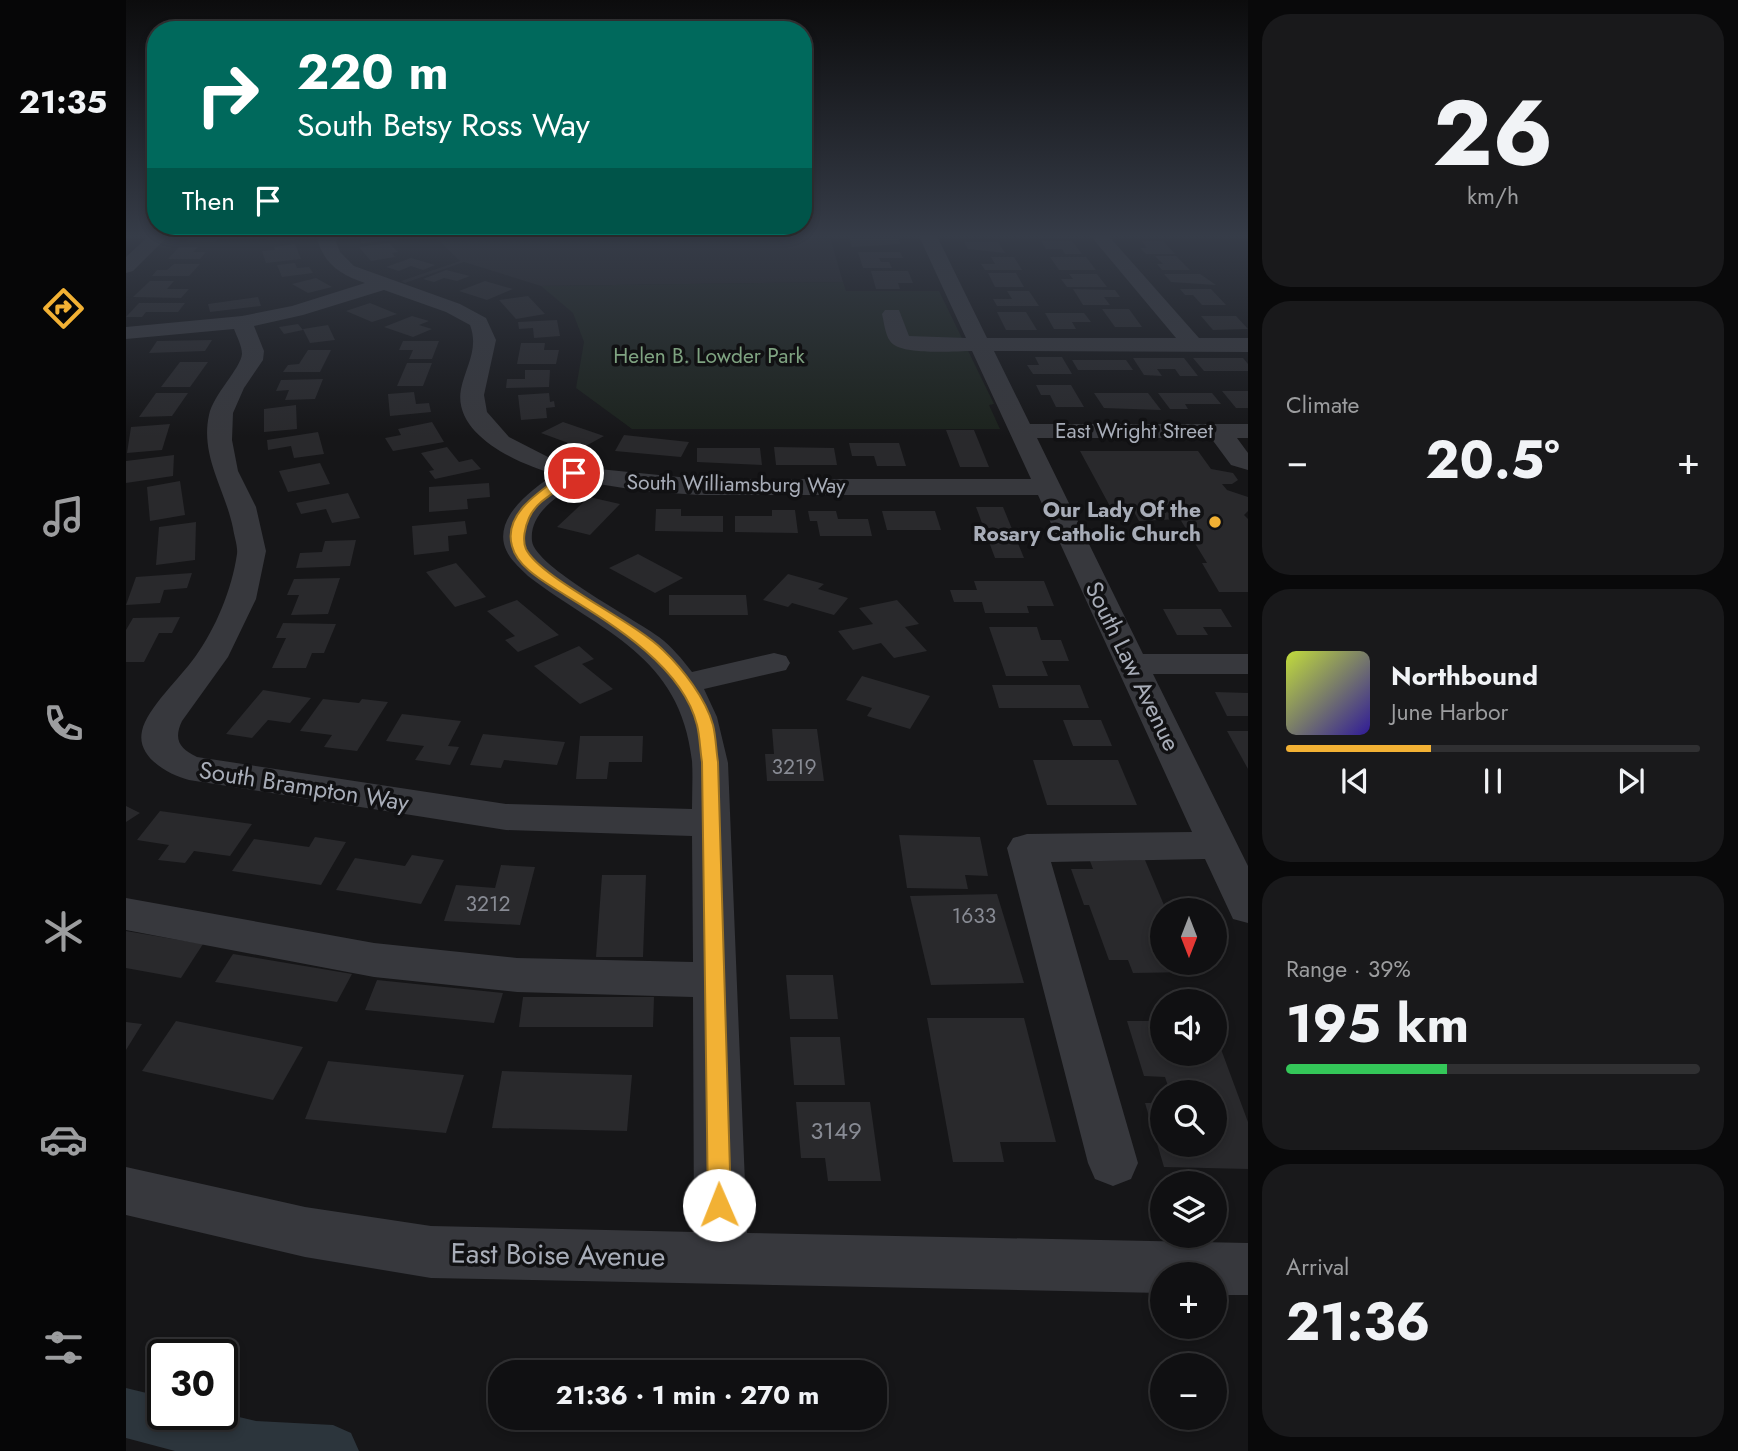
<!DOCTYPE html>
<meta charset="utf-8">
<style>
body{margin:0;font-family:Jost,sans-serif;background:#19191b;color:#f1f3f6;height:100vh;display:flex;flex-direction:column;font-size:26px;white-space:nowrap}
*{box-sizing:border-box;margin:0}
p{font-size:23px;color:#9c9d9f}
.icon{flex:none;width:38px;height:38px;fill:none;stroke:currentColor;stroke-width:2;stroke-linecap:round;stroke-linejoin:round}
.map{position:relative;flex:1;overflow:hidden}
.drawer{display:flex;flex-direction:column;gap:14px;padding:14px;background:#09090a;width:490px}
.drawer>*{flex:none}
.guide{position:absolute;left:21px;top:21px;width:665px;height:214px;border-radius:28px;box-shadow:0 4px 10px #0003,0 0 0 2px #303032;background:#00695c;color:#fff;overflow:hidden}
.needle{width:46px;rotate:180deg}
.fabs{position:absolute;left:1024px;top:898px;display:grid;gap:14px}
.fabs a{display:grid;place-items:center;width:77px;height:77px;border-radius:50%;background:#101012;box-shadow:0 4px 10px #0003,0 0 0 2px #303032;font-size:35px}
.speed{position:absolute;left:21px;top:1339px;display:flex;gap:14px;font-size:35px;font-weight:700;text-align:center}
.speed>*{display:grid;place-content:center;width:91px;height:91px;border-radius:50%;background:#101012;box-shadow:0 4px 10px #0003,0 0 0 2px #303032;line-height:1}
.speed .limit{border:4px solid #111;border-radius:10px;background:#fff;color:#111}
.pin{position:absolute;display:grid;place-items:center;width:60px;height:60px;color:#fff;margin:-30px;border:4px solid #fff;border-radius:50%;box-shadow:0 2px 7px #0007}
.me{position:absolute;width:77px;margin:-38px;rotate:359deg;stroke-linejoin:round;filter:drop-shadow(0 0 5px #0008)}
.turn{display:flex;align-items:center;gap:24px;height:147px;padding:0 35px;font-size:32px}
.turn .icon{width:91px;height:91px;stroke-width:2.5}
.turn b{display:block;font-size:49px;line-height:60px}
.then{display:flex;align-items:center;height:66px;padding:0 35px;background:#0003;gap:14px;font-size:26px}
.big{font-size:52px;font-weight:700;line-height:1.1}
.drawer .tile{flex:1;display:flex;flex-direction:column;justify-content:center;gap:10px;min-width:0;padding:0 24px;border-radius:28px;background:#19191b}
.drawer .dial{align-items:center;gap:0}
.dial b{font-size:91px;line-height:1}
.song{display:flex;align-items:center;gap:21px}
.cover{width:84px;height:84px;border-radius:10px;background:linear-gradient(135deg,hsl(70 70% 55%),hsl(250 70% 35%))}
.played{height:7px;border-radius:4px;background:linear-gradient(90deg,#f2b134 35%,#303032 35%)}
.keys{display:flex;justify-content:space-around;direction:ltr}
.heat{display:flex;justify-content:space-between;align-items:center;font-size:38px;direction:ltr}
.charge{height:10px;border-radius:5px;background:linear-gradient(90deg,#34c759 39%,#303032 0)}
.trip{position:absolute;left:362px;top:1360px;width:399px;height:70px;border-radius:28px;background:#101012;box-shadow:0 4px 10px #0003,0 0 0 2px #303032;font-weight:700;line-height:70px;text-align:center}
main{display:flex;flex:1;min-height:0}
.menu{display:flex;flex-direction:column;width:126px;justify-content:space-around;align-items:center;background:#060607;color:#9c9d9f}
.menu .icon{width:49px;height:49px}
.menu .on{color:#f2b134}
.menu b{font-size:32px;color:#f1f3f6}
.map>svg:first-child{display:block}
.built{fill:#222225}
.green{fill:#1c231d}
.lines{fill:none;stroke-linecap:round;stroke-linejoin:round}
.canal{fill:#2c353c;fill-rule:evenodd}
.building{fill:#29292c}
.minor{fill:#37383d;fill-rule:evenodd}
.route{fill:#f2b134;stroke:#9d7322;stroke-width:2}
.poi-dot{fill:#f2b134;stroke:#111113;stroke-width:2.5}
.labels{text-anchor:middle;dominant-baseline:central;stroke-width:7;stroke-linejoin:round;paint-order:stroke}
.far-park-label{font-size:21px;fill:#7fa381;stroke:#111113}
.far-street-label{font-size:21px;fill:#a8adb8;stroke:#111113}
.far-poi-label{font-size:21px;font-weight:bold;fill:#a8adb8;stroke:#111113;text-anchor:end}
.number-label{font-size:21px;fill:#888b94}
.street-label{font-size:24px;fill:#a8adb8;stroke:#111113}
.near-number-label{font-size:24px;fill:#888b94}
.near-street-label{font-size:28px;fill:#a8adb8;stroke:#111113}
</style>
<main>
<nav class="menu">
<b>21:35</b>
<svg class="icon on" aria-label="directions" viewBox="0 0 24 24"><path d="M12 3l9 9-9 9-9-9zM9 14v-3h6M13 9l2 2-2 2"/></svg>
<svg class="icon" aria-label="music" viewBox="0 0 24 24"><path d="M9 18V5l10-2v13"/><circle cx="6" cy="18" r="3"/><circle cx="16" cy="16" r="3"/></svg>
<svg class="icon" aria-label="phone" viewBox="0 0 24 24"><path d="M5 4h4l2 5-3 2q2 4 5 5l2-3 5 2v4C11 20 4 13 5 4z"/></svg>
<svg class="icon" aria-label="climate" viewBox="0 0 24 24"><path d="M12 3v18M4 7l16 10M4 17L20 7"/></svg>
<svg class="icon" aria-label="car" viewBox="0 0 24 24"><path d="M5 17H2v-5l4-1 3-4h7l3 4 3 1v5h-3M9 17h6M6 11h13"/><circle cx="7" cy="17" r="2"/><circle cx="17" cy="17" r="2"/></svg>
<svg class="icon" aria-label="filters" viewBox="0 0 24 24"><path d="M4 7h16M4 17h16"/><circle cx="9" cy="7" r="2"/><circle cx="15" cy="17" r="2"/></svg>
</nav>
<div class="map">
<svg width="1122" height="1451" viewBox="0 0 1122 1451">
<rect width="100%" height="100%" fill="#161618"/>
<polygon class="built" points="306,234 703,234 717,282 415,286 338,262 279,283 275,281 334,261"/>
<polygon class="green" points="717,282 720,291 813,291 868,404 863,405 874,429 506,429 450,388 458,342 447,313 415,286"/>
<g class="lines">
<polygon class="canal" points="0,1388 37,1397 37,1414 96,1413 130,1421 207,1425 225,1433 233,1451 49,1451 0,1438"/>
</g>
<g class="building">
<polygon points="78,234 97,234 89,242 60,242 66,237 75,237"/>
<polygon points="146,234 173,234 168,240 140,240"/>
<polygon points="246,234 270,234 271,240 235,243 235,237"/>
<polygon points="722,234 772,238 775,244 726,247"/>
<polygon points="910,234 944,234 948,238 913,238"/>
<polygon points="915,241 946,241 956,254 939,254 936,249 920,249"/>
<polygon points="1016,241 1037,241 1049,254 1020,254 1014,248 1021,248"/>
<polygon points="838,242 872,242 879,253 842,249"/>
<polygon points="263,243 272,252 266,253 269,257 245,261 233,247"/>
<polygon points="169,244 175,259 140,263 136,251 149,250 148,247"/>
<polygon points="53,247 72,247 67,252 80,252 74,259 42,259"/>
<polygon points="732,252 774,252 777,258 753,258 755,262 763,262 766,268 737,268"/>
<polygon points="1029,256 1050,256 1064,270 1036,270 1031,264 1037,264"/>
<polygon points="865,257 888,257 896,270 859,270 855,264 869,264"/>
<polygon points="924,257 960,257 970,270 933,270"/>
<polygon points="285,258 309,265 297,270 285,266 273,271 260,267"/>
<polygon points="169,263 171,268 183,267 187,273 156,277 151,265"/>
<polygon points="48,264 74,264 63,276 26,276 31,270 41,270"/>
<polygon points="320,270 344,276 331,281 318,278 308,282 297,279"/>
<polygon points="745,271 782,271 787,283 772,283 774,289 750,289"/>
<polygon points="862,273 890,273 898,287 869,287"/>
<polygon points="943,274 971,274 981,287 941,287 935,279 947,279"/>
<polygon points="1038,274 1074,274 1090,285 1045,282"/>
<polygon points="190,278 206,287 182,293 166,284"/>
<polygon points="24,281 48,281 41,289 63,289 55,298 7,297"/>
<polygon points="359,281 387,289 361,300 333,291"/>
<polygon points="947,289 989,290 994,297 978,297 984,305 957,305"/>
<polygon points="1054,289 1085,289 1100,305 1076,305 1067,295 1059,295"/>
<polygon points="881,291 903,291 913,306 871,306 867,299 886,299"/>
<polygon points="402,296 419,314 390,319 373,300"/>
<polygon points="132,297 135,306 84,312 82,304"/>
<polygon points="13,303 59,303 52,312 20,312 16,317 0,317"/>
<polygon points="244,303 271,314 246,322 220,311"/>
<polygon points="976,309 1003,309 1016,327 989,327"/>
<polygon points="871,312 900,312 911,330 880,330"/>
<polygon points="919,313 958,313 965,322 946,322 950,329 928,329"/>
<polygon points="286,316 303,321 293,325 306,329 287,337 258,327"/>
<polygon points="1075,316 1110,316 1122,329 1087,330"/>
<polygon points="431,320 434,336 408,338 407,328 393,329 392,322"/>
<polygon points="172,324 177,330 158,334 153,327"/>
<polygon points="202,325 209,340 184,343 177,329"/>
<polygon points="86,340 79,351 23,353 31,341"/>
<polygon points="277,341 313,341 306,359 283,359 287,350 273,350"/>
<polygon points="395,343 419,343 418,350 433,350 430,364 391,364"/>
<polygon points="182,350 205,350 194,372 157,372 162,365 173,364"/>
<polygon points="909,357 936,357 946,374 907,374 901,365 913,365"/>
<polygon points="1007,358 1058,358 1072,376 1054,376 1049,369 1031,369 1036,376 1018,375"/>
<polygon points="1067,358 1117,358 1122,364 1122,371 1078,371"/>
<polygon points="946,360 1000,360 1007,370 952,370"/>
<polygon points="54,362 82,362 64,387 35,387"/>
<polygon points="281,363 306,363 297,386 271,386"/>
<polygon points="399,370 424,370 423,387 380,388 381,379 399,379"/>
<polygon points="197,379 189,399 159,400 163,390 150,391 155,380"/>
<polygon points="910,385 945,385 958,407 930,407 924,395 915,395"/>
<polygon points="1096,391 1122,391 1122,408 1110,408"/>
<polygon points="288,392 290,404 303,403 305,412 264,416 262,394"/>
<polygon points="30,393 62,393 46,416 13,417"/>
<polygon points="423,393 424,402 428,401 429,407 420,408 421,418 395,420 392,395"/>
<polygon points="968,393 1022,393 1035,410 978,408"/>
<polygon points="1032,393 1086,393 1095,404 1059,404 1062,409 1044,409"/>
<polygon points="170,405 171,429 138,432 138,409"/>
<polygon points="306,422 318,442 267,451 259,438 275,435 272,429"/>
<polygon points="437,422 478,436 456,448 415,433"/>
<polygon points="44,424 36,450 1,453 5,427"/>
<polygon points="820,430 848,430 863,467 834,467"/>
<polygon points="192,432 198,454 168,458 165,446 142,450 141,440"/>
<polygon points="498,435 563,442 555,457 489,451"/>
<polygon points="723,443 773,443 780,466 751,466 748,456 726,456"/>
<polygon points="321,447 333,462 346,459 355,469 309,479 303,471 308,470 295,453"/>
<polygon points="648,447 708,448 711,465 650,465"/>
<polygon points="571,448 634,448 636,465 571,462"/>
<polygon points="954,451 1072,451 1085,469 1107,473 1112,480 1106,484 1096,484 1101,490 1122,497 1122,511 1118,515 1122,519 1122,592 1093,592 1076,563 1081,563 1054,519 1013,521 1007,510 986,510"/>
<polygon points="48,455 47,476 0,483 0,461"/>
<polygon points="194,463 204,484 162,492 153,471"/>
<polygon points="54,481 59,515 24,521 21,487"/>
<polygon points="363,483 364,497 341,499 342,509 303,512 303,487"/>
<polygon points="222,493 234,518 206,523 200,509 175,514 170,503"/>
<polygon points="463,497 494,504 464,535 431,527"/>
<polygon points="850,507 877,507 898,558 869,558"/>
<polygon points="530,509 555,509 555,516 597,516 597,532 529,531"/>
<polygon points="646,510 669,510 672,533 609,532 609,516 646,516"/>
<polygon points="682,511 710,511 712,519 742,519 746,536 694,536 691,521 684,521"/>
<polygon points="756,511 809,511 815,530 761,530"/>
<polygon points="339,521 341,534 322,536 323,551 288,555 286,526"/>
<polygon points="70,522 69,560 30,565 33,527"/>
<polygon points="230,540 224,566 170,568 174,553 196,552 199,541"/>
<polygon points="512,554 557,578 529,593 483,568"/>
<polygon points="330,563 360,597 329,607 300,572"/>
<polygon points="66,573 61,588 38,590 34,603 0,605 10,577"/>
<polygon points="662,574 698,584 692,589 722,598 708,615 666,603 662,607 637,600"/>
<polygon points="214,578 202,614 165,615 173,595 161,595 168,579"/>
<polygon points="848,581 918,581 928,606 901,606 903,613 859,613 856,602 828,602 824,590 851,590"/>
<polygon points="543,595 620,595 622,615 543,615"/>
<polygon points="391,600 433,635 392,652 379,640 389,636 361,611"/>
<polygon points="771,600 793,624 779,627 801,651 768,658 755,643 727,650 712,631 747,624 733,608"/>
<polygon points="1037,609 1095,609 1106,627 1077,627 1082,635 1051,635"/>
<polygon points="54,617 46,633 33,633 18,662 0,662 0,630 7,618"/>
<polygon points="157,623 210,624 198,653 186,653 180,668 146,668 160,638 150,638"/>
<polygon points="863,627 911,627 915,640 935,640 943,661 916,661 922,676 880,676"/>
<polygon points="453,646 468,659 456,664 487,689 454,704 408,666"/>
<polygon points="736,676 804,696 784,729 741,716 746,708 720,700"/>
<polygon points="866,685 954,685 963,708 873,708"/>
<polygon points="137,690 185,698 164,723 142,720 126,738 100,734"/>
<polygon points="1089,692 1122,693 1122,716 1101,716"/>
<polygon points="197,699 233,703 236,699 262,702 231,751 198,747 206,735 174,731"/>
<polygon points="276,714 335,721 322,746 333,747 324,765 289,760 298,746 260,741"/>
<polygon points="937,720 975,720 986,746 947,746"/>
<polygon points="646,729 691,729 698,781 641,781 639,754 648,754"/>
<polygon points="1101,731 1122,731 1122,769"/>
<polygon points="357,734 439,742 431,765 378,760 375,768 344,765"/>
<polygon points="454,736 517,736 516,762 483,762 481,779 450,779"/>
<polygon points="907,760 992,760 1011,805 921,805"/>
<polygon points="0,806 14,813 0,822"/>
<polygon points="34,811 126,824 104,856 68,851 59,863 32,860 43,845 11,840"/>
<polygon points="773,835 854,837 862,876 839,875 842,889 781,888"/>
<polygon points="189,837 220,842 195,885 106,871 128,839 183,847"/>
<polygon points="286,855 318,860 295,904 210,890 229,858 279,866"/>
<polygon points="1019,860 1040,910 1036,910 1036,962 1062,962 1066,972 1007,973 1002,960 983,960 963,905 958,905 945,869 967,869 964,861"/>
<polygon points="375,865 409,867 394,925 318,921 330,885 369,888"/>
<polygon points="476,875 520,875 517,957 470,957"/>
<polygon points="871,894 898,983 805,985 784,896"/>
<polygon points="0,931 77,944 55,978 0,968"/>
<polygon points="107,954 226,974 211,1002 89,982"/>
<polygon points="660,975 707,975 712,1019 664,1019"/>
<polygon points="251,980 377,993 368,1023 239,1010"/>
<polygon points="397,997 528,997 527,1027 393,1027"/>
<polygon points="801,1018 898,1018 930,1142 874,1142 878,1162 827,1162"/>
<polygon points="50,1021 177,1047 147,1100 16,1071"/>
<polygon points="1001,1021 1036,1021 1036,1054 1088,1054 1089,1033 1122,1122 1122,1169 1038,1167 1019,1103 1036,1103 1036,1144 1088,1144 1088,1092 1044,1092 1039,1077 1018,1076"/>
<polygon points="0,1022 16,1024 0,1050"/>
<polygon points="664,1037 714,1037 719,1085 668,1085"/>
<polygon points="202,1061 338,1075 320,1133 179,1119"/>
<polygon points="376,1071 506,1075 501,1131 366,1128"/>
<polygon points="670,1102 744,1102 755,1181 702,1181 699,1158 675,1158"/>
</g>
<g class="lines">
<g class="minor">
<polygon points="25,234 44,234 7,271 0,273 0,257"/>
<path d="M 195,234 L 213,234 L 210,242 L 214,252 L 228,266 L 334,304 L 360,318 L 370,340 L 358,395 L 361,412 L 383,437 L 422,457 L 463,468 L 573,479 L 905,479 L 846,351 C 829,351 773,356 764,341 C 759,334 758,322 756,314 L 759,310 L 773,310 L 783,336 L 840,338 L 792,234 L 810,234 L 861,338 L 1050,338 L 963,234 L 981,234 L 1073,338 L 1122,338 L 1122,352 L 868,351 L 904,424 L 1122,424 L 1122,438 L 1111,438 L 1122,453 L 1122,470 L 1105,465 L 1085,438 L 911,438 L 1017,654 L 1122,654 L 1122,674 L 1027,674 L 1122,866 L 1122,923 L 1107,919 L 1079,859 L 925,862 L 1012,1163 L 1005,1179 L 987,1186 L 969,1179 L 962,1163 L 881,848 L 887,838 L 901,834 L 1066,832 L 912,495 L 573,495 L 516,491 L 454,481 C 433,496 403,512 406,541 C 409,567 509,619 533,637 C 546,647 556,659 566,672 L 648,653 L 660,656 L 664,663 L 660,670 L 578,689 L 591,717 L 602,763 L 621,1233 L 1122,1243 L 1122,1295 L 1088,1295 L 1088,1274 L 1036,1274 L 1036,1293 L 305,1278 L 179,1257 L 0,1215 L 0,1167 L 179,1207 L 305,1226 L 568,1232 L 567,997 L 391,992 L 248,977 L 0,930 L 0,898 L 248,943 L 391,958 L 567,962 L 566,836 L 380,830 L 63,780 C 43,775 10,757 16,731 C 21,708 55,677 69,657 C 90,628 106,589 111,554 C 112,546 108,536 107,528 C 99,489 74,456 83,415 C 87,395 115,368 116,354 C 116,346 111,337 108,329 L 0,339 L 0,327 L 116,316 L 166,306 L 239,283 C 216,275 200,266 192,242 ZM 258,290 L 320,312 L 344,325 C 353,349 340,366 335,389 C 326,435 394,465 429,474 C 408,488 371,514 378,544 C 381,557 393,567 402,576 C 476,633 554,654 566,761 C 567,777 566,793 566,809 L 380,804 L 71,757 C 54,749 47,740 56,721 L 102,657 L 130,599 L 140,551 L 130,507 L 112,471 L 106,440 L 107,413 L 118,388 L 137,360 L 138,351 L 128,326 L 177,315 Z"/>
</g>
</g>
<linearGradient id="sky" x2="0" y2="1"><stop stop-color="#0c0c0d"/><stop offset="0.54" stop-color="#363c48"/><stop offset="1" stop-color="#363c48" stop-opacity="0"/></linearGradient>
<rect width="1122" height="437" fill="url(#sky)"/>
<path class="route" d="M 444,470 L 454,473 C 439,489 412,497 403,518 C 399,527 396,540 400,549 C 414,578 508,621 537,650 C 557,669 580,699 587,725 C 590,737 590,750 592,762 L 605,1205 L 602,1212 L 593,1216 L 585,1212 L 582,1205 L 576,762 C 574,750 574,737 571,725 C 556,664 481,621 431,590 C 415,580 391,566 386,546 C 376,511 421,487 444,470 Z"/>
<circle class="poi-dot" cx="1089" cy="522" r="7"/>
<g class="labels">
<g class="far-park-label">
<text x="583" y="356">Helen B. Lowder Park</text>
</g>
<g class="far-street-label">
<text x="1008" y="431">East Wright Street</text>
<text transform="translate(610 484) rotate(1)">South Williamsburg Way</text>
</g>
<g class="far-poi-label">
<text x="1075" y="510">Our Lady Of the<tspan x="1075" dy="24">Rosary Catholic Church</tspan></text>
</g>
<g class="number-label">
<text x="668" y="767">3219</text>
<text x="362" y="904">3212</text>
<text x="848" y="916">1633</text>
</g>
<g class="street-label">
<text transform="translate(1007 666) rotate(64)">South Law Avenue</text>
<text transform="translate(178 786) rotate(9)">South Brampton Way</text>
</g>
<g class="near-number-label">
<text x="710" y="1130">3149</text>
</g>
<g class="near-street-label">
<text transform="translate(432 1255) rotate(1)">East Boise Avenue</text>
</g>
</g>
</svg>
<div class="fabs">
<a><svg class="needle" viewBox="-14 -14 28 28"><path d="M0-13l5 13h-10z" fill="#e53935"/><path d="M0 13l5-13h-10z" fill="#9c9d9f"/></svg></a>
<a><svg class="icon" aria-label="sound" viewBox="0 0 24 24"><path d="M4 9h4l5-4v14l-5-4H4zM17 9q2 3 0 6"/></svg></a>
<a><svg class="icon" aria-label="search" viewBox="0 0 24 24"><circle cx="10" cy="10" r="6"/><path d="M15 15l6 6"/></svg></a>
<a><svg class="icon" aria-label="layers" viewBox="0 0 24 24"><path d="M12 4l9 5-9 5-9-5zM3 14l9 5 9-5"/></svg></a>
<a>+</a>
<a>−</a>
</div>
<div class="speed"><div class="limit">30</div></div>
<div class="pin" style="left:448px;top:473px;background:#d93025"><svg class="icon" aria-label="arrive" viewBox="0 0 24 24"><path d="M6 21V4h12l-3 4 3 4H6"/></svg></div>
<svg class="me" style="left:593px;top:1205px" viewBox="-20 -20 40 40"><circle r="19" fill="#fff"/><path d="M0-13L10 11 0 6-10 11z" fill="#f2b134"/></svg>
<div class="trip">21:36 · 1 min · 270 m</div>
<div class="guide">
<div class="turn"><svg class="icon" aria-label="right" viewBox="0 0 24 24"><path d="M7 20v-9h11M14 6l5 5-5 5"/></svg><div><b>220 m</b>South Betsy Ross Way</div></div>
<div class="then">Then<svg class="icon" aria-label="arrive" viewBox="0 0 24 24"><path d="M6 21V4h12l-3 4 3 4H6"/></svg></div>
</div>
</div>
<section class="drawer">
<div class="tile dial"><b>26</b><p>km/h</p></div>
<div class="tile"><p>Climate</p>
<div class="heat"><a>−</a><b class="big">20.5°</b><a>+</a></div>
</div>
<div class="tile">
<div class="song"><i class="cover"></i><div><b>Northbound</b><p>June Harbor</p></div></div>
<div class="played"></div>
<div class="keys"><svg class="icon" aria-label="previous" viewBox="0 0 24 24"><path d="M18 5L8 12l10 7zM5 5v14"/></svg><svg class="icon" aria-label="pause" viewBox="0 0 24 24"><path d="M8 5v14M16 5v14"/></svg><svg class="icon" aria-label="next" viewBox="0 0 24 24"><path d="M6 5l10 7-10 7zM19 5v14"/></svg></div>
</div>
<div class="tile"><p>Range · 39%</p><b class="big">195 km</b><div class="charge"></div></div>
<div class="tile"><p>Arrival</p><b class="big">21:36</b></div>
</section>
</main>
